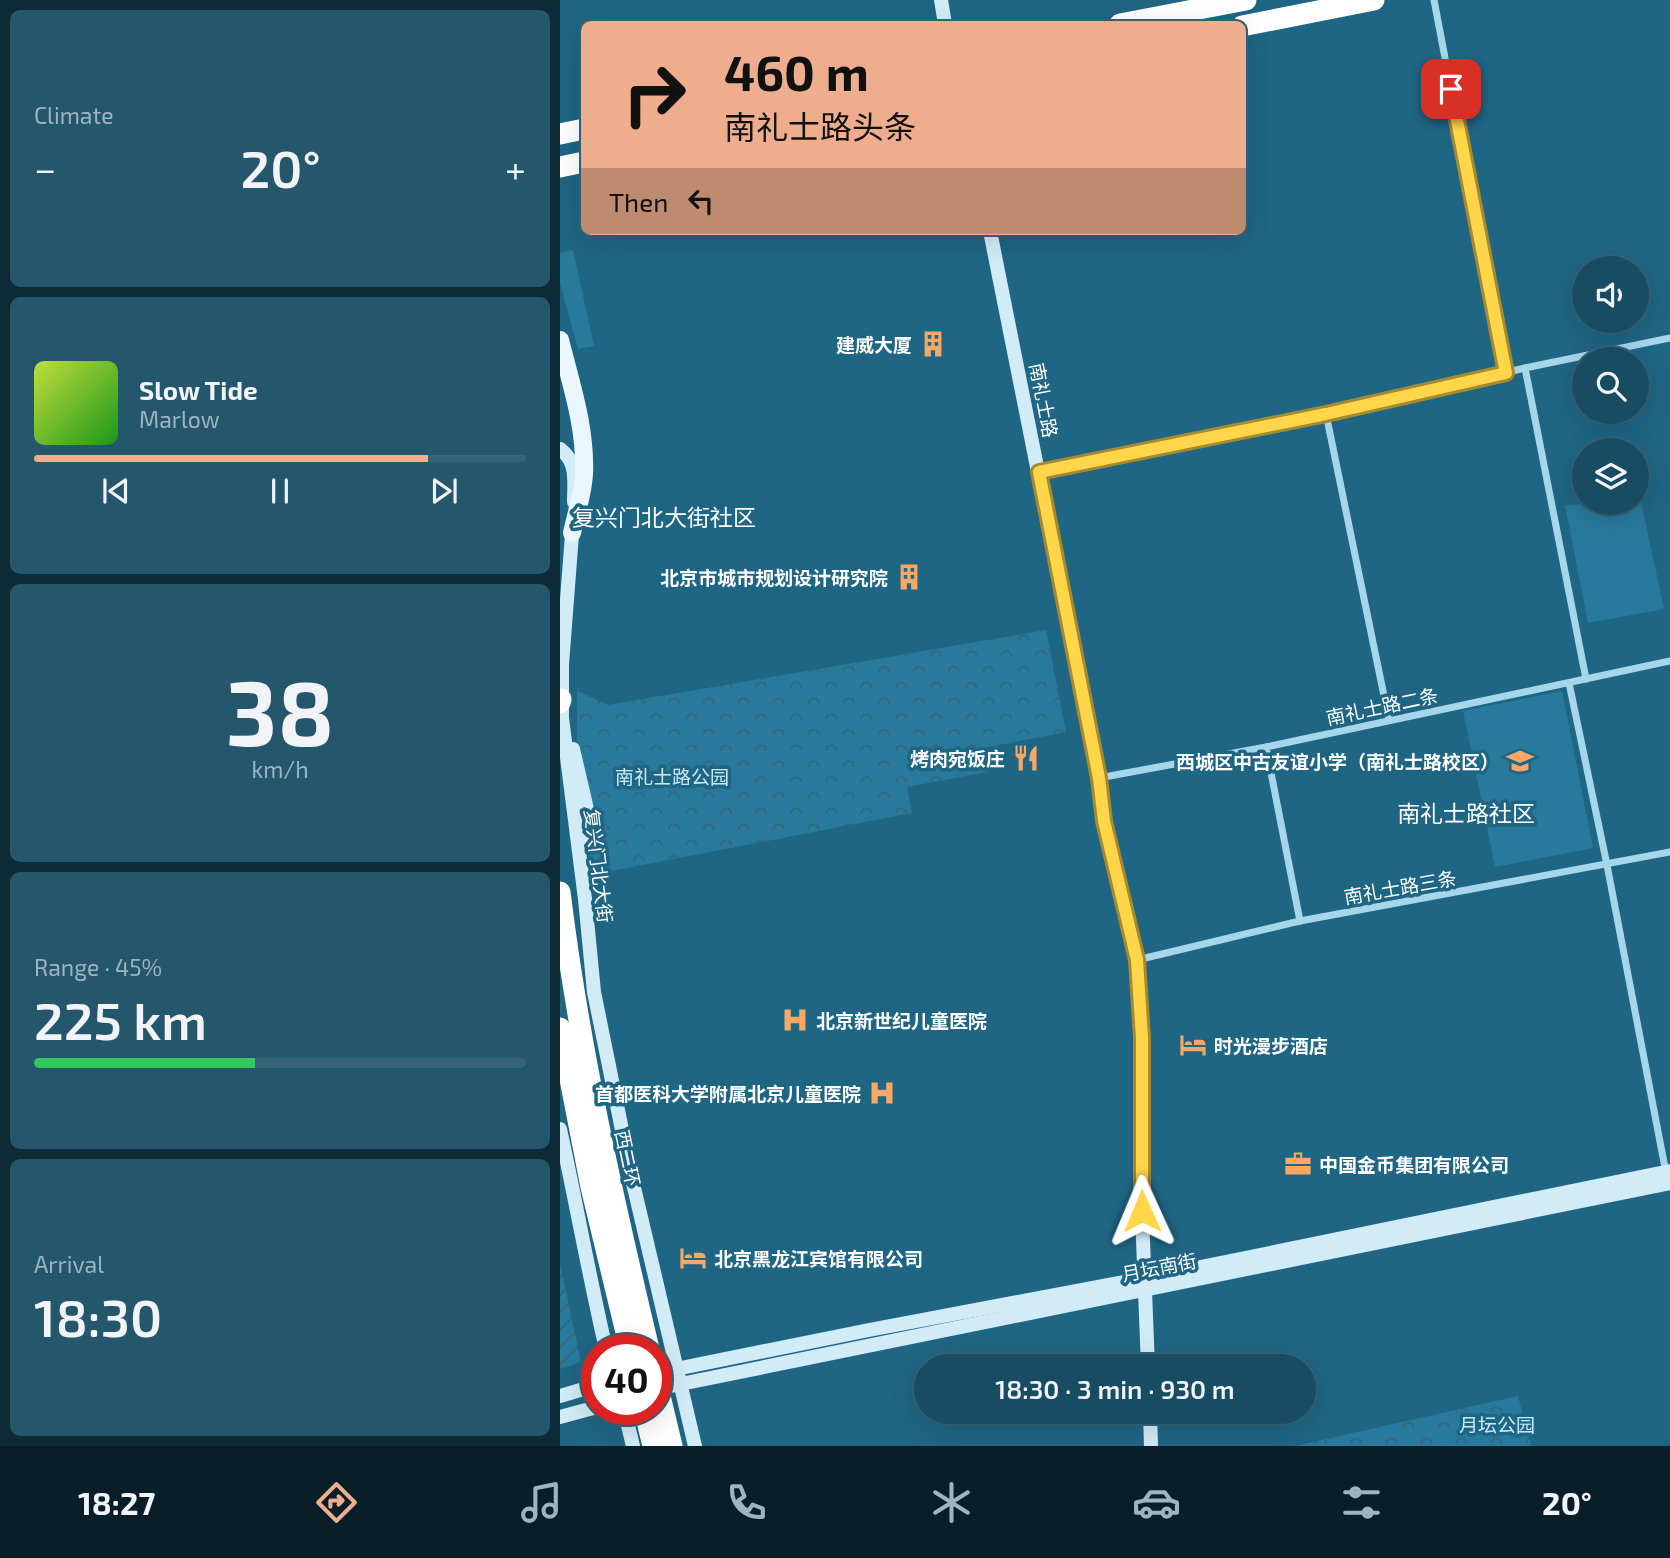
<!DOCTYPE html>
<meta charset="utf-8">
<style>
body{margin:0;font-family:"Exo 2","Noto Sans SC",sans-serif;background:#24566c;color:#f1f3f6;height:100vh;display:flex;flex-direction:column;font-size:26px;white-space:nowrap}
*{box-sizing:border-box;margin:0}
p{font-size:23px;color:#9eb4be}
.icon{flex:none;width:38px;height:38px;fill:none;stroke:currentColor;stroke-width:2;stroke-linecap:round;stroke-linejoin:round}
.map{position:relative;flex:1;overflow:hidden}
.side{display:flex;flex-direction:column;gap:10px;padding:10px;background:#0d2a36;width:560px}
.side>*{flex:none}
.top-card{position:absolute;left:21px;top:21px;width:665px;height:214px;border-radius:10px;box-shadow:0 7px 28px #0002,0 0 0 2px #366378;background:#eead8d;color:#111;overflow:hidden}
.tools{position:absolute;left:1012px;top:256px;display:grid;gap:14px}
.tools a{display:grid;place-items:center;width:77px;height:77px;border-radius:50%;background:#174c63;box-shadow:0 7px 28px #0002,0 0 0 2px #366378;font-size:35px}
.speed{position:absolute;left:21px;top:1334px;display:flex;gap:14px;font-size:35px;font-weight:700;text-align:center}
.speed>*{display:grid;place-content:center;width:91px;height:91px;border-radius:50%;background:#174c63;box-shadow:0 7px 28px #0002,0 0 0 2px #366378;line-height:1}
.speed .limit{border:10px solid #d22;background:#fff;color:#111}
.pin{position:absolute;display:grid;place-items:center;width:60px;height:60px;color:#fff;margin:-30px;border-radius:14px;box-shadow:0 4px 10px #0006}
.me{position:absolute;width:77px;margin:-38px;rotate:359deg;stroke-linejoin:round;filter:drop-shadow(0 0 5px #0008)}
.turn{display:flex;align-items:center;gap:24px;height:147px;padding:0 28px;font-size:32px}
.turn .icon{width:91px;height:91px;stroke-width:2.5}
.turn b{display:block;font-size:49px;line-height:60px}
.then{display:flex;align-items:center;height:66px;padding:0 28px;background:#0003;gap:14px;font-size:26px}
.big{font-size:52px;font-weight:600;line-height:1.1}
.side .widget{flex:1;display:flex;flex-direction:column;justify-content:center;gap:10px;min-width:0;padding:0 24px;border-radius:10px;background:#24566c}
.side .dial{align-items:center;gap:0}
.dial b{font-size:91px;line-height:1}
.song{display:flex;align-items:center;gap:21px}
.cover{width:84px;height:84px;border-radius:10px;background:linear-gradient(135deg,hsl(70 70% 55%),hsl(120 70% 35%))}
.played{height:7px;border-radius:4px;background:linear-gradient(90deg,#eead8d 80%,#366378 80%)}
.keys{display:flex;justify-content:space-around;direction:ltr}
.heat{display:flex;justify-content:space-between;align-items:center;font-size:38px;direction:ltr}
.charge{height:10px;border-radius:5px;background:linear-gradient(90deg,#34c759 45%,#366378 0)}
.trip{position:absolute;left:354px;top:1354px;width:402px;height:70px;border-radius:35px;background:#174c63;box-shadow:0 7px 28px #0002,0 0 0 2px #366378;font-weight:600;line-height:70px;text-align:center}
.tabs{display:flex;height:112px;justify-content:space-around;align-items:center;background:#091e28;color:#9eb4be}
.tabs .icon{width:49px;height:49px}
.tabs .on{color:#eead8d}
.tabs b{font-size:32px;color:#f1f3f6}
main{display:flex;flex:1;min-height:0}
.map>svg:first-child{display:block}
.grass{fill:#287a9d}
.forest{fill:url(#forest-crowns)}
.garden{fill:url(#garden-furrows)}
.lines{fill:none;stroke-linecap:round;stroke-linejoin:round}
.street{stroke:#a6d6ea;stroke-width:7}
.secondary{stroke:#d1ebf7;stroke-width:14}
.primary{stroke:#eaf7fe;stroke-width:18}
.highway{stroke:#fff;stroke-width:21}
.highway-bridge{stroke:#fff;stroke-width:21}
.route-casing{stroke:#a68a30;stroke-width:18}
.route{stroke:#ffd54a;stroke-width:12}
.labels{text-anchor:middle;dominant-baseline:central;stroke-width:7;stroke-linejoin:round;paint-order:stroke}
.poi-label{font-size:19px;font-weight:bold;fill:#fff;stroke:#1f6584;text-anchor:end}
.street-label{font-size:19px;fill:#fff;stroke:#1f6584}
.park-label{font-size:19px;fill:#caeaf7;stroke:#1f6584}
.quarter-label{font-size:23px;fill:#fff;stroke:#1f6584}
</style>
<main>
<section class="side">
<div class="widget"><p>Climate</p>
<div class="heat"><a>−</a><b class="big">20°</b><a>+</a></div>
</div>
<div class="widget">
<div class="song"><i class="cover"></i><div><b>Slow Tide</b><p>Marlow</p></div></div>
<div class="played"></div>
<div class="keys"><svg class="icon" aria-label="previous" viewBox="0 0 24 24"><path d="M18 5L8 12l10 7zM5 5v14"/></svg><svg class="icon" aria-label="pause" viewBox="0 0 24 24"><path d="M8 5v14M16 5v14"/></svg><svg class="icon" aria-label="next" viewBox="0 0 24 24"><path d="M6 5l10 7-10 7zM19 5v14"/></svg></div>
</div>
<div class="widget dial"><b>38</b><p>km/h</p></div>
<div class="widget"><p>Range · 45%</p><b class="big">225 km</b><div class="charge"></div></div>
<div class="widget"><p>Arrival</p><b class="big">18:30</b></div>
</section>
<div class="map">
<svg width="1110" height="1446" viewBox="0 0 1110 1446">
<defs>
<pattern id="forest-crowns" width="20" height="18" patternUnits="userSpaceOnUse" patternTransform="scale(1.75)"><rect width="20" height="18" fill="#287a9d"/><path d="M2 6a3 3 0 1 1 6 0M12 15a3 3 0 1 1 6 0" fill="none" stroke="#3a6374"/></pattern>
<pattern id="garden-furrows" width="10" height="10" patternUnits="userSpaceOnUse" patternTransform="scale(1.75)"><rect width="10" height="10" fill="#287a9d"/><path d="M-1 1l2-2M0 10L10 0M9 11l2-2" fill="none" stroke="#3a6374"/></pattern>
</defs>
<rect width="100%" height="100%" fill="#1f6584"/>
<g class="grass">
<polygon points="13,250 34,346 18,349 0,283 0,253"/>
<polygon points="1076,497 1080,497 1104,609 1028,623 1005,505 1076,502"/>
<polygon points="1002,691 1033,848 935,867 903,711"/>
</g>
<g class="forest">
<polygon points="486,630 506,732 423,748 427,772 347,787 352,813 31,875 28,834 30,815 28,782 20,763 17,742 17,691 48,705"/>
<polygon points="958,1396 971,1446 735,1446"/>
</g>
<polygon class="garden" points="0,1263 21,1362 0,1369"/>
<g class="lines">
<g class="street">
<polyline points="874,0 945,373"/>
<polyline points="965,368 1026,679"/>
<polyline points="766,414 829,720"/>
<polyline points="479,472 766,414 965,368 1110,338"/>
<polyline points="1009,683 1047,865 1106,1173"/>
<polyline points="706,747 740,921"/>
<polyline points="539,778 706,747 1110,661"/>
<polyline points="577,960 740,921 1110,852"/>
</g>
<g class="secondary">
<polyline points="381,0 385,24"/>
<polyline points="430,231 539,778 544,821 577,960 582,1038 581,1189 588,1367"/>
<path d="M 0,449 C 18,462 14,482 14,502"/>
<polyline points="13,522 2,664 2,718 25,899 34,992 72,1179 135,1446"/>
<polyline points="13,749 27,809 25,842"/>
<path d="M 0,1129 C 16,1202 29,1276 46,1349"/>
<polyline points="96,1373 309,1330 617,1272 1110,1171"/>
<polyline points="96,1389 1110,1183"/>
<polyline points="0,1396 37,1385"/>
<polyline points="64,1409 73,1446"/>
<polyline points="590,1412 591,1446"/>
<polyline points="0,1417 37,1407"/>
</g>
<path class="primary" d="M 0,340 C 11,384 26,428 24,474 C 23,493 16,514 12,533"/>
<g class="highway">
<polyline points="560,24 686,0"/>
<polyline points="682,26 814,0"/>
<polyline points="0,134 24,129"/>
<polyline points="0,167 24,162"/>
<polyline points="0,703 1,699"/>
<path d="M 0,892 C 19,1047 53,1198 89,1349"/>
<polyline points="0,1028 31,1187 70,1349"/>
<polyline points="84,1409 93,1446"/>
</g>
<polyline class="highway-bridge" points="96,1379 112,1446"/>
</g>
<g class="lines">
<g class="route-casing">
<polyline id="route" points="582,1211 582,1038 577,960 544,821 539,778 479,472 766,414 946,373 891,89"/>
</g>
<use href="#route" class="route"/>
</g>
<defs>
<g id="building-bare" transform="scale(2.1)"><path d="M-4-6H4V6H1V3H-1V6H-4ZM-2.5-4.3h1.7v1.8h-1.7ZM.8-4.3h1.7v1.8H.8ZM-2.5-1h1.7V.8h-1.7ZM.8-1h1.7V.8H.8Z" fill="#f8a865" stroke="#1f6584" stroke-width="2.5" paint-order="stroke"/></g>
<g id="restaurant-bare" transform="scale(2.1)"><path d="M-5-6h1v4h1v-4h1v4h1v-4h1v5L-1.5 .5V6h-2V.5L-5-1ZM5-6V6H3V1.5H1.5Q1.5-4 5-6Z" fill="#f8a865" stroke="#1f6584" stroke-width="2.5" paint-order="stroke"/></g>
<g id="school-bare" transform="scale(2.1)"><path d="M0-5L7-2L0 1L-7-2ZM-4 1L0 2.5L4 1V4Q0 6-4 4Z" fill="#f8a865" stroke="#1f6584" stroke-width="2.5" paint-order="stroke"/></g>
<g id="hospital-bare" transform="scale(2.1)"><path d="M-5-5h3v3.5h4V-5h3V5h-3V1.5h-4V5h-3Z" fill="#f8a865" stroke="#1f6584" stroke-width="2.5" paint-order="stroke"/></g>
<g id="hotel-bare" transform="scale(2.1)"><path d="M-6-4.5h1.5V1H6V5H4.5V3h-9V5H-6ZM-4 0a1.8 1.8 0 1 1 3.6 0ZM.5 0V-2.5h3Q6-2.5 6 0Z" fill="#f8a865" stroke="#1f6584" stroke-width="2.5" paint-order="stroke"/></g>
<g id="office-bare" transform="scale(2.1)"><path d="M-6-3h4V-5.5h4V-3h4V5H-6ZM-1-4.5V-3h2v-1.5ZM-6 0V1H6V0Z" fill="#f8a865" stroke="#1f6584" stroke-width="2.5" paint-order="stroke"/></g>
</defs>
<g fill-rule="evenodd">
<use href="#building-bare" x="373" y="344"/>
<use href="#building-bare" x="349" y="577"/>
<use href="#restaurant-bare" x="466" y="758"/>
<use href="#school-bare" x="960" y="761"/>
<use href="#hospital-bare" x="235" y="1020"/>
<use href="#hotel-bare" x="633" y="1045"/>
<use href="#hospital-bare" x="322" y="1093"/>
<use href="#office-bare" x="738" y="1164"/>
<use href="#hotel-bare" x="133" y="1258"/>
</g>
<g class="labels">
<g class="poi-label">
<text x="352" y="344">建威大厦</text>
<text x="328" y="577">北京市城市规划设计研究院</text>
<text x="445" y="758">烤肉宛饭庄</text>
<text x="939" y="761">西城区中古友谊小学（南礼士路校区）</text>
<text x="256" y="1020" text-anchor="start">北京新世纪儿童医院</text>
<text x="654" y="1045" text-anchor="start">时光漫步酒店</text>
<text x="301" y="1093">首都医科大学附属北京儿童医院</text>
<text x="759" y="1164" text-anchor="start">中国金币集团有限公司</text>
<text x="154" y="1258" text-anchor="start">北京黑龙江宾馆有限公司</text>
</g>
<g class="street-label">
<text transform="translate(484 400) rotate(79)">南礼士路</text>
<text transform="translate(822 706) rotate(-12)">南礼士路二条</text>
<text transform="translate(39 866) rotate(83)">复兴门北大街</text>
<text transform="translate(840 887) rotate(-10)">南礼士路三条</text>
<text transform="translate(68 1158) rotate(78)">西二环</text>
<text transform="translate(599 1267) rotate(-11)">月坛南街</text>
</g>
<g class="park-label">
<text x="112" y="776">南礼士路公园</text>
<text x="937" y="1424">月坛公园</text>
</g>
<g class="quarter-label">
<text x="104" y="517">复兴门北大街社区</text>
<text x="906" y="813">南礼士路社区</text>
</g>
</g>
</svg>
<div class="tools">
<a><svg class="icon" aria-label="sound" viewBox="0 0 24 24"><path d="M4 9h4l5-4v14l-5-4H4zM17 9q2 3 0 6"/></svg></a>
<a><svg class="icon" aria-label="search" viewBox="0 0 24 24"><circle cx="10" cy="10" r="6"/><path d="M15 15l6 6"/></svg></a>
<a><svg class="icon" aria-label="layers" viewBox="0 0 24 24"><path d="M12 4l9 5-9 5-9-5zM3 14l9 5 9-5"/></svg></a>
</div>
<div class="speed"><div class="limit">40</div></div>
<div class="pin" style="left:891px;top:89px;background:#d93025"><svg class="icon" aria-label="arrive" viewBox="0 0 24 24"><path d="M6 21V4h12l-3 4 3 4H6"/></svg></div>
<svg class="me" style="left:582px;top:1211px" viewBox="-20 -20 40 40"><path d="M0-17L14 15 0 8-14 15z" fill="#ffd54a" stroke="#fff" stroke-width="4"/></svg>
<div class="trip">18:30 · 3 min · 930 m</div>
<div class="top-card">
<div class="turn"><svg class="icon" aria-label="right" viewBox="0 0 24 24"><path d="M7 20v-9h11M14 6l5 5-5 5"/></svg><div><b>460 m</b>南礼士路头条</div></div>
<div class="then">Then<svg class="icon" aria-label="left" viewBox="0 0 24 24"><path d="M17 20v-9H6M10 6l-5 5 5 5"/></svg></div>
</div>
</div>
</main>
<nav class="tabs">
<b>18:27</b>
<svg class="icon on" aria-label="directions" viewBox="0 0 24 24"><path d="M12 3l9 9-9 9-9-9zM9 14v-3h6M13 9l2 2-2 2"/></svg>
<svg class="icon" aria-label="music" viewBox="0 0 24 24"><path d="M9 18V5l10-2v13"/><circle cx="6" cy="18" r="3"/><circle cx="16" cy="16" r="3"/></svg>
<svg class="icon" aria-label="phone" viewBox="0 0 24 24"><path d="M5 4h4l2 5-3 2q2 4 5 5l2-3 5 2v4C11 20 4 13 5 4z"/></svg>
<svg class="icon" aria-label="climate" viewBox="0 0 24 24"><path d="M12 3v18M4 7l16 10M4 17L20 7"/></svg>
<svg class="icon" aria-label="car" viewBox="0 0 24 24"><path d="M5 17H2v-5l4-1 3-4h7l3 4 3 1v5h-3M9 17h6M6 11h13"/><circle cx="7" cy="17" r="2"/><circle cx="17" cy="17" r="2"/></svg>
<svg class="icon" aria-label="filters" viewBox="0 0 24 24"><path d="M4 7h16M4 17h16"/><circle cx="9" cy="7" r="2"/><circle cx="15" cy="17" r="2"/></svg>
<b>20°</b>
</nav>
